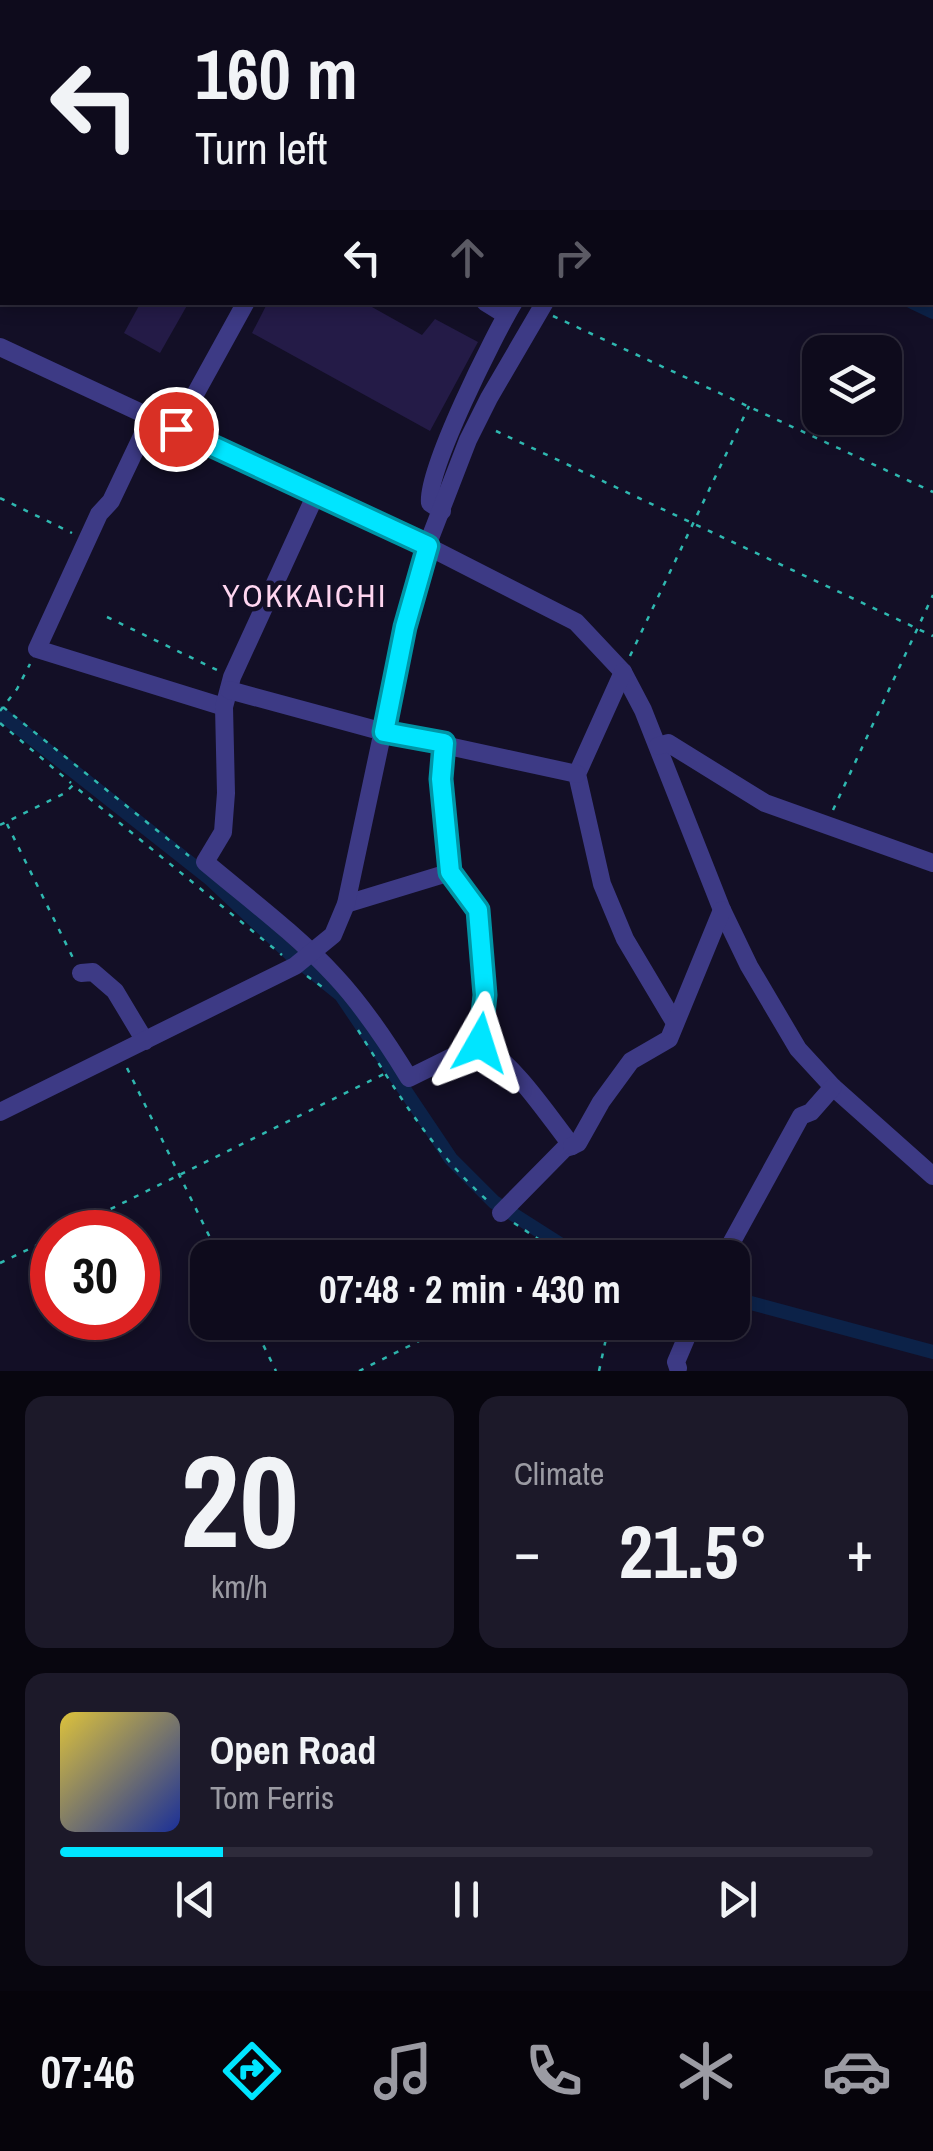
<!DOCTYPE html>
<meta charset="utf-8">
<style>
body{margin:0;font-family:"Archivo Narrow",sans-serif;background:#1c1929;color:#f1f3f6;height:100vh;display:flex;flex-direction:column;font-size:38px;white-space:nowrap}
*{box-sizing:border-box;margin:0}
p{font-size:32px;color:#9b9ba3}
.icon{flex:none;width:55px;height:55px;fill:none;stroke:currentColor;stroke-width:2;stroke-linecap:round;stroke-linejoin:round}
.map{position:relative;height:1371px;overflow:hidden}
.side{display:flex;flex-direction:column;gap:25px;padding:25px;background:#08060f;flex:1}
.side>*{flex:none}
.hud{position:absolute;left:0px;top:0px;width:935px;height:305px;box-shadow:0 5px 15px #0003,0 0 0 2px #2e2b3b;background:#0e0b1c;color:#f1f3f6;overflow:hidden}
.tools{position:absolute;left:802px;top:335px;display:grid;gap:20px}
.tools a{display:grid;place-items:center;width:100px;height:100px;border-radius:20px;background:#0e0b1c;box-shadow:0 5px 15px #0003,0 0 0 2px #2e2b3b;font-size:50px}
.speed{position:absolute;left:30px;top:1210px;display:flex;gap:20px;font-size:50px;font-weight:700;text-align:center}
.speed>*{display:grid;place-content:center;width:130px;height:130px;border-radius:50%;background:#0e0b1c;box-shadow:0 5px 15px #0003,0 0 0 2px #2e2b3b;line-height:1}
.speed .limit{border:15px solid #d22;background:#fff;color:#111}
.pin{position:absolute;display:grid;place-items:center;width:85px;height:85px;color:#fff;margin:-42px;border:5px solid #fff;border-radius:50%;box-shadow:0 2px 10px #0007}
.me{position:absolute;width:110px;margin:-55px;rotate:6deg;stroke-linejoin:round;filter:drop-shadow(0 0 8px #0008)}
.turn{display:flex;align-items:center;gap:35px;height:210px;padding:0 30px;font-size:45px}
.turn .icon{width:130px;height:130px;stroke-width:2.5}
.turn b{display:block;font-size:70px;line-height:85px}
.lanes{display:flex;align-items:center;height:95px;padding:0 30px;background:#0003;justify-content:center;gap:50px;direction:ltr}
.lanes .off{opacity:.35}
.big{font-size:75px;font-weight:700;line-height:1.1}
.side .card{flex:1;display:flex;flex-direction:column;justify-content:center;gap:15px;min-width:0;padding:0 35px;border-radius:20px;background:#1c1929}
.side .dial{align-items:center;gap:0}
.dial b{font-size:130px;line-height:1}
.song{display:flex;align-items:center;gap:30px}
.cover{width:120px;height:120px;border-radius:15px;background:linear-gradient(135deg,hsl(50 70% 55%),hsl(230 70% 35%))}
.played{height:10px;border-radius:5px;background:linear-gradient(90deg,#00e5ff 20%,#2e2b3b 20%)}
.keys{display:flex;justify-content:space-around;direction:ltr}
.heat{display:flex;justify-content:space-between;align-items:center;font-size:55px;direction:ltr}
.side .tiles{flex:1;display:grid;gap:25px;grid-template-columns:1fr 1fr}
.card:last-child{grid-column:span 2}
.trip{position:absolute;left:190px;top:1240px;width:560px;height:100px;border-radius:20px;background:#0e0b1c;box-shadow:0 5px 15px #0003,0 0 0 2px #2e2b3b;font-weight:700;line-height:100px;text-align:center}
.tab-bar{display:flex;height:160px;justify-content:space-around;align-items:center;background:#06040b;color:#9b9ba3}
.tab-bar .icon{width:70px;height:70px}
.tab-bar .active{color:#00e5ff}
.tab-bar b{font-size:45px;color:#f1f3f6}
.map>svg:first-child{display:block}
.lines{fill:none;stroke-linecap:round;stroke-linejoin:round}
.canal{stroke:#0c2248;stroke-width:14}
.building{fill:#241b47}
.path{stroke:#2fb8b0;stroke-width:2.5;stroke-dasharray:5 8;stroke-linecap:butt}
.minor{stroke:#3d3a85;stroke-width:18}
.route-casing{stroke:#0095a6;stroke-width:25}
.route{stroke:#00e5ff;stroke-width:18}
.labels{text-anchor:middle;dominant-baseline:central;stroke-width:9;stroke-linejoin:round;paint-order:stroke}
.neighbourhood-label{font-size:32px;letter-spacing:2.5px;fill:#ffd6f0;stroke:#130f26}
</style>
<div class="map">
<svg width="933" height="1371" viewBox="0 0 933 1371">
<rect width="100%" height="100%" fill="#130f26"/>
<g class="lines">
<g class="canal">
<polyline points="912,302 933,312"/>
<polyline points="0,713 209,878 290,954 341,995 451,1159 494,1202 569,1250 594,1258"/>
<polyline points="732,1298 933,1352"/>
</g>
</g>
<g class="building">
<polygon points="141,302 189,302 160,353 124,333"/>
<polygon points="268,302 363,302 422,335 435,319 478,342 430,431 252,333"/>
</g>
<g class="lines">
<g class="path">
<polyline points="526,0 530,2"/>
<polyline points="553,316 933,492"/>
<polyline points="496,431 933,636"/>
<polyline points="0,498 72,533"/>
<polyline points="107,617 217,670"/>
<polyline points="630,656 749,406"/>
<polyline points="3,707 189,856"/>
<polyline points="0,711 17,689 30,664"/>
<polyline points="0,723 71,783"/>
<polyline points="833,810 933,595"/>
<polyline points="7,824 74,960"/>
<polyline points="0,825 65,793 73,785 282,955"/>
<polyline points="307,976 325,989"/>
<path d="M 358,1030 C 396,1092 434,1153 489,1202"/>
<polyline points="127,1068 220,1258"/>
<polyline points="514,1223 567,1258"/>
<polyline points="64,1232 386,1073"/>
<polyline points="0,1263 52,1238"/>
<polyline points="252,1322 276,1371"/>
<polyline points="359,1371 457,1322"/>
<polyline points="599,1371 607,1334 615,1322"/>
</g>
<g class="minor">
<polyline points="472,0 476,2"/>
<polyline points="141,2 143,0"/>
<polyline points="736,2 737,0"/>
<polyline points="0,31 2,32"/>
<polyline points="0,255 2,250"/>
<polyline points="932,274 933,274"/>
<polyline points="485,302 506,315"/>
<polyline points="0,347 427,546 576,622 623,672 643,710 722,910 749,966 798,1049 833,1087 933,1176"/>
<polyline points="151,417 111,501 99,514 37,649 224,707"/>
<polyline points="176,429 246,302"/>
<path d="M 316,494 L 232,677 L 224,707 L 226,793 L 223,832 L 205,862 C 249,899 296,934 335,976 C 364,1007 387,1042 409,1078 L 480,1043 L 485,995 L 478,911 L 451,872 L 441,779 L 445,743"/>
<path d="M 442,511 L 430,503 C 426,471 494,335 514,302"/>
<polyline points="623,672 577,774 602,884 625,939 675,1023"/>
<polyline points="229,690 384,732 577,774"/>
<polyline points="658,746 668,743 765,803 933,863"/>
<polyline points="346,904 451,872"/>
<polyline points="81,973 93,972 115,991 145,1041"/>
<path d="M 480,1043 C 518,1069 544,1110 572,1146 L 565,1148 L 501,1213"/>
<polyline points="0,1112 295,966 333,935 346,904 405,627 427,546 468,440 489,398 545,302"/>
<polyline points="572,1146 578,1143 601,1102 631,1061 669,1039 722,910"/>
<polyline points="723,1258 801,1116 811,1112 833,1087"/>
<polyline points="678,1368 676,1362 693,1322"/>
</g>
</g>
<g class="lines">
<g class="route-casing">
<polyline id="route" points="176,429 428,546 405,627 384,732 444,743 441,779 450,872 478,910 485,995 480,1043"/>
</g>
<use href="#route" class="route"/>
</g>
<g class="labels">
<g class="neighbourhood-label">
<text x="305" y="595">YOKKAICHI</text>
</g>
</g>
</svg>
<div class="tools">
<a><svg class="icon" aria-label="layers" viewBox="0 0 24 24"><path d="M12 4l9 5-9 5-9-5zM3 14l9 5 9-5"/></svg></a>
</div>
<div class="speed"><div class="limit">30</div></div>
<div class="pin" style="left:176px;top:429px;background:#d93025"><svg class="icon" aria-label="arrive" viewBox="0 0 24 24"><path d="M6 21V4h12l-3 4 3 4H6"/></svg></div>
<svg class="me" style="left:480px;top:1043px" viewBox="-20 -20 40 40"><path d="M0-17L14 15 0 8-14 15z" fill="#00e5ff" stroke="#fff" stroke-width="4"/></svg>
<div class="trip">07:48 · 2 min · 430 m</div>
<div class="hud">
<div class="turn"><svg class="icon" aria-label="left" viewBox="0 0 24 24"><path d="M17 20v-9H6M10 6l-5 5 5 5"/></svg><div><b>160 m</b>Turn left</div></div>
<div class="lanes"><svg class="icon" aria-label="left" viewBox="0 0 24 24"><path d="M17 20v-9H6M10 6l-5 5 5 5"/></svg><svg class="icon off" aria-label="ahead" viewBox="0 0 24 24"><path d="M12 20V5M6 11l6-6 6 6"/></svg><svg class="icon off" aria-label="right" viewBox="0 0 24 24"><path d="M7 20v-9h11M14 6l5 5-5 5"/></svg></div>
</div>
</div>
<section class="side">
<div class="tiles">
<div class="card dial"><b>20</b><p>km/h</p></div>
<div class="card"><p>Climate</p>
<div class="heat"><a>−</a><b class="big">21.5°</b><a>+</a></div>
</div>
<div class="card">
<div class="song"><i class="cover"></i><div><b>Open Road</b><p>Tom Ferris</p></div></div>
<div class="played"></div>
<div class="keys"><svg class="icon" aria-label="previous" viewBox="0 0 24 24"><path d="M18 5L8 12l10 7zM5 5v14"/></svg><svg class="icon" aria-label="pause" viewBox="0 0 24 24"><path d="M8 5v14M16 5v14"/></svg><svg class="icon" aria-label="next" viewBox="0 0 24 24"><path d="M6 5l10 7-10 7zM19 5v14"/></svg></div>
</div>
</div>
</section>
<nav class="tab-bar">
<b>07:46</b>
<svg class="icon active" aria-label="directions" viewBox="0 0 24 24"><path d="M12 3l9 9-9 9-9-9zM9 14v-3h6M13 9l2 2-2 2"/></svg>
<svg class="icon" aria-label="music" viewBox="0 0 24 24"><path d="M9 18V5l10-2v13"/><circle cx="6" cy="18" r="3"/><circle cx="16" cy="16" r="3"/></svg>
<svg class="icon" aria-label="phone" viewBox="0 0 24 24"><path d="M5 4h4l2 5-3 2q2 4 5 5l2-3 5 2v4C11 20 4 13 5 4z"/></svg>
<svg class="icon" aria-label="climate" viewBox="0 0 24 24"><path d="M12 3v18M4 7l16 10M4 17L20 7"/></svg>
<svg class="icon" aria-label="car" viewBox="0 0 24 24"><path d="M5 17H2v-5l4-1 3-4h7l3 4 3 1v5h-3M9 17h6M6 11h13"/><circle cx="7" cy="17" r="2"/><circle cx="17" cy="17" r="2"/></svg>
</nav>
